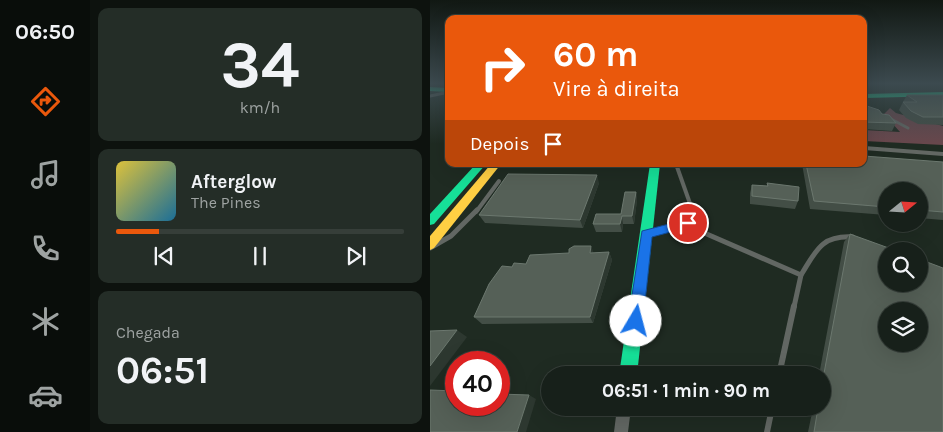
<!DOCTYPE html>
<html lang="pt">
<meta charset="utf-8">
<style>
body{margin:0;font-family:Karla,sans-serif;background:#242d27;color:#f1f3f6;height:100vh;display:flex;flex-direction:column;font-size:19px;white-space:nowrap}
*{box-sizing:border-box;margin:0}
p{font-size:16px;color:#9ea3a2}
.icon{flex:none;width:28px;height:28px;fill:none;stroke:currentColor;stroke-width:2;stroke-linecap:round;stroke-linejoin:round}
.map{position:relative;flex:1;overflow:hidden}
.side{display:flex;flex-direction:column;gap:8px;padding:8px;background:#0d120e;width:340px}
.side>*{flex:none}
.top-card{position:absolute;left:15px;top:15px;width:422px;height:152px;border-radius:10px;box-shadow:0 5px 20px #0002,0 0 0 1px #363e39;background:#ea580c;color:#fff;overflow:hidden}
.needle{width:32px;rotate:72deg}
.fabs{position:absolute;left:448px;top:182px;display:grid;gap:10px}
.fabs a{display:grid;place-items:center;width:50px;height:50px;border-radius:50%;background:#17201a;box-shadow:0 5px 20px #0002,0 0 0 1px #363e39;font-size:25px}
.speed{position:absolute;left:15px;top:351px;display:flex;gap:10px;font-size:25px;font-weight:700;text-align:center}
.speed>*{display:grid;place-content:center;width:65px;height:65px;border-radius:50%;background:#17201a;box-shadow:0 5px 20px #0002,0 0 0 1px #363e39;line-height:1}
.speed .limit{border:8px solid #d22;background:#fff;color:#111}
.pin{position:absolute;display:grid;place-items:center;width:42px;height:42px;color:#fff;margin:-21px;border:2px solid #fff;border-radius:50%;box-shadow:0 1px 5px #0007}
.me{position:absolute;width:55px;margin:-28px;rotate:8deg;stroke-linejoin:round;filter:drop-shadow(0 0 4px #0008)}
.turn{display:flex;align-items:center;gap:18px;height:105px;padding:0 25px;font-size:22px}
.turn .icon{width:65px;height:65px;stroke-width:2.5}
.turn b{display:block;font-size:35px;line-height:42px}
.then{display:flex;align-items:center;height:48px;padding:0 25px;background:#0003;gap:10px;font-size:19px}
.big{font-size:38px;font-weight:700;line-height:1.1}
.side .widget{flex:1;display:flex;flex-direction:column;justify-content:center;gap:8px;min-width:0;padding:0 18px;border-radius:10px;background:#242d27}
.side .dial{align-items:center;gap:0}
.dial b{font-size:65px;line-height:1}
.song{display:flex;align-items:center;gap:15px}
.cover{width:60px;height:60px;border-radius:8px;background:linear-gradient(135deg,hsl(50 70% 55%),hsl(200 70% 35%))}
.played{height:5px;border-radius:2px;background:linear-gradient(90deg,#ea580c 15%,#363e39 15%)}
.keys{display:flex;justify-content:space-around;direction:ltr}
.trip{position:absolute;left:111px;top:366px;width:290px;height:50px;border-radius:25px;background:#17201a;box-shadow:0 5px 20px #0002,0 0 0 1px #363e39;font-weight:700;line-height:50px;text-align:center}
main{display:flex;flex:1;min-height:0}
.tab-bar{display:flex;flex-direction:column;width:90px;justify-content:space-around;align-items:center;background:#090d0a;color:#9ea3a2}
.tab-bar .icon{width:35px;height:35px}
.tab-bar .active{color:#ea580c}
.tab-bar b{font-size:22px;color:#f1f3f6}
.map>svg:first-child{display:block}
.forest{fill:#68474c}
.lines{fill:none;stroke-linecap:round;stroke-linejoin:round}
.lane-far3{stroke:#626763;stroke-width:3}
.lane-far2{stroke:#626763;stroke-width:4}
.lane-far1{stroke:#626763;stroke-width:5}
.lane{stroke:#626763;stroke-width:6}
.street{fill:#626763;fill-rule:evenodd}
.fast{fill:#16e098;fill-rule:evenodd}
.slow{fill:#ffcf43;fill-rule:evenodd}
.wall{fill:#434e46}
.shaded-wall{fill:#2d3830}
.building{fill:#556057;stroke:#6c786f;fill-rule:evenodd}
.route{fill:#1a73e8;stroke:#114b97}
</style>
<main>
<nav class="tab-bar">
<b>06:50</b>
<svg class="icon active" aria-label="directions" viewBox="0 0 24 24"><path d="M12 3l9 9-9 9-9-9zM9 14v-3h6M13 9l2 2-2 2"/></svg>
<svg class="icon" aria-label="music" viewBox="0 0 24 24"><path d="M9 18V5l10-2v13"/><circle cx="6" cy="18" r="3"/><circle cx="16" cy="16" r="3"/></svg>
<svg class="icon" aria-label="phone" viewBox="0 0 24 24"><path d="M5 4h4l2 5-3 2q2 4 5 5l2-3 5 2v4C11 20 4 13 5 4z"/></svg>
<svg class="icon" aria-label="climate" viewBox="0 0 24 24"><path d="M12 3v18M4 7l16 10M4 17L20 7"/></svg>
<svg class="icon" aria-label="car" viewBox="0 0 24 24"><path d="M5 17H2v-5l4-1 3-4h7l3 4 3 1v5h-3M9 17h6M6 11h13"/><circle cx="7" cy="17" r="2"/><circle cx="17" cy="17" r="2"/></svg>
</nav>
<section class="side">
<div class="widget dial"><b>34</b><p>km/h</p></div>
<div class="widget">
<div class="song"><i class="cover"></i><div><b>Afterglow</b><p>The Pines</p></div></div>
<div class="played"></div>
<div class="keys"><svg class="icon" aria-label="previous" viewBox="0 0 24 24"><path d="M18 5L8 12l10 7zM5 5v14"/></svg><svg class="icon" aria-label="pause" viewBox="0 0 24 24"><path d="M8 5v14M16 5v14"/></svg><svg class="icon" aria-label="next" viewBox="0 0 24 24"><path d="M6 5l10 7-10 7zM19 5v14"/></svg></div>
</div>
<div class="widget"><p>Chegada</p><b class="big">06:51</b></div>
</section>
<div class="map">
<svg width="513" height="432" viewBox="0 0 513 432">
<rect width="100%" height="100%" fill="#1f2b22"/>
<polygon class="forest" points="460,108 466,113 513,126 513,145 434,141 434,130 470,132 454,114"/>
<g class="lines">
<g class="lane-far3">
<polyline points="0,96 19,92"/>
<polyline points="459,118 478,128"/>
</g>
<g class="lane-far2">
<polyline points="434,148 513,154"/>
<polyline points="246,164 263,212"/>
<polyline points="46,212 69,181"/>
</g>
<g class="lane-far1">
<polyline points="256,225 371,275 364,307"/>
<polyline points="218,234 256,225 264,218 263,210"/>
<polyline points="0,248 21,236 47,210"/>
<path d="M 371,275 C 386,251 391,235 423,237"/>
</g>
<g class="lane">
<polyline points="349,375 364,306"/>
<polyline points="337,432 342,408"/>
</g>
<polygon class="street" points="187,408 201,408 198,432 184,432"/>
<g class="fast">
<polygon points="0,87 19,88 19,92 0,91"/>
<polygon points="513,92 513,96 434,98 434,94"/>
<polygon points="46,164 56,164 4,224 0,225 0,214"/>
<polygon points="220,164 230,164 207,375 189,375"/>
</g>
<polygon class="slow" points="61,164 71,164 4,248 0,250 0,236"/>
</g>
<g class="wall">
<polygon points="13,84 19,84 19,86 14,86"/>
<polygon points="477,95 513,95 513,125 488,124 476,118 469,110 473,102 474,102 473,102"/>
<polygon points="434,105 452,114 466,123 462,131 434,129"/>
<polygon points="513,162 513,220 489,218 489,191 456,191 456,215 380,209 372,164 434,164"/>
<polygon points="169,183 153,228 55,223 49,215"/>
<polygon points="337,183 368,201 365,209 320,204 320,193 322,185 337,186"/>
<polygon points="206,192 207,200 204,224 193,224 192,232 166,232 163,224 191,214"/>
<polygon points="420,234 513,432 378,432 383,408 392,408 392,375 389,375 414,242"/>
<polygon points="179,252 182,260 163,323 52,324 44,317 82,267 164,253"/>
</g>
<g class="shaded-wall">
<polygon points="167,175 169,183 153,228 150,220"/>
<polygon points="206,192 207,200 204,224 202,216"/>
<polygon points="192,216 193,224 192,232 190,224"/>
<polygon points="161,246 164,254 160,253"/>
<polygon points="179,252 182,260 163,323 160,317"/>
<polygon points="27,330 37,337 0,386 0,366"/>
<polygon points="99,395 106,399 96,432 87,432"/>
</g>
<g class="building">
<polygon points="477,95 513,95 513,117 493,117 481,111 473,102 487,102"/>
<polygon points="434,105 449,110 452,114 459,115 466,123 434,122"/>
<polygon points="434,156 513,162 513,212 489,210 489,191 456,191 456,207 384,201 376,164 434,164"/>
<polygon points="78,174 167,175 150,220 49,215"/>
<polygon points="337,183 369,187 368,201 322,196 322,185 338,186"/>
<polygon points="195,192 206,192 202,216 192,216 190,224 163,224 166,214 191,214"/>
<path d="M 420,234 L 467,251 L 456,251 L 456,284 L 489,284 L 489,259 L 513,268 L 513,432 L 384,432 L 388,408 L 392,408 L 392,384 ZM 456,311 L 489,311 L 489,344 L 456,344 Z"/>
<polygon points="144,246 161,246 160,253 179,252 160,317 44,317 59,284 72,266 82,267 84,263 96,264 100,255 139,253 139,249"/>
<polygon points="27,330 0,366 0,331"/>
<polygon points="0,390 26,391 26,405 69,405 69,394 99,395 87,432 0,432"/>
</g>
<linearGradient id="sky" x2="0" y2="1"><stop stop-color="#111813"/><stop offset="0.58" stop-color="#3c4a4f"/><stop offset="1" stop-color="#3c4a4f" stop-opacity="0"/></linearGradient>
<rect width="513" height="144" fill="url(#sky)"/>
<polygon class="route" points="258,219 263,220 263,226 222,237 213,321 211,326 206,329 200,326 198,321 212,231"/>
</svg>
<div class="fabs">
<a><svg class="needle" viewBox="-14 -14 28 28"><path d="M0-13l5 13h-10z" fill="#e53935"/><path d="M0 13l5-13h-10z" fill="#9ea3a2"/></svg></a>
<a><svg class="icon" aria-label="search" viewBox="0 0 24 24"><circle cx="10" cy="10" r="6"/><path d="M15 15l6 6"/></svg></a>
<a><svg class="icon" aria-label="layers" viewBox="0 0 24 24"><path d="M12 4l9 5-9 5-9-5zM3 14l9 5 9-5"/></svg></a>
</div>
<div class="speed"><div class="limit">40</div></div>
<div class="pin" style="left:258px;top:223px;background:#d93025"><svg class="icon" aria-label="arrive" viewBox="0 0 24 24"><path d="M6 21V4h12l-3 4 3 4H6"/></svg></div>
<svg class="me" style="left:206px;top:321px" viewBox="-20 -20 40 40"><circle r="19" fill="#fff"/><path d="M0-13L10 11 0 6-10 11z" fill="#1a73e8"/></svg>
<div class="trip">06:51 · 1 min · 90 m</div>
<div class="top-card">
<div class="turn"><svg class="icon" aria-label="right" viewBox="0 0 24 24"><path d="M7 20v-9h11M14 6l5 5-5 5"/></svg><div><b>60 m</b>Vire à direita</div></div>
<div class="then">Depois<svg class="icon" aria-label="arrive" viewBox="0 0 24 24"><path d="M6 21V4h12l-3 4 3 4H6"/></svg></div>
</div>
</div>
</main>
